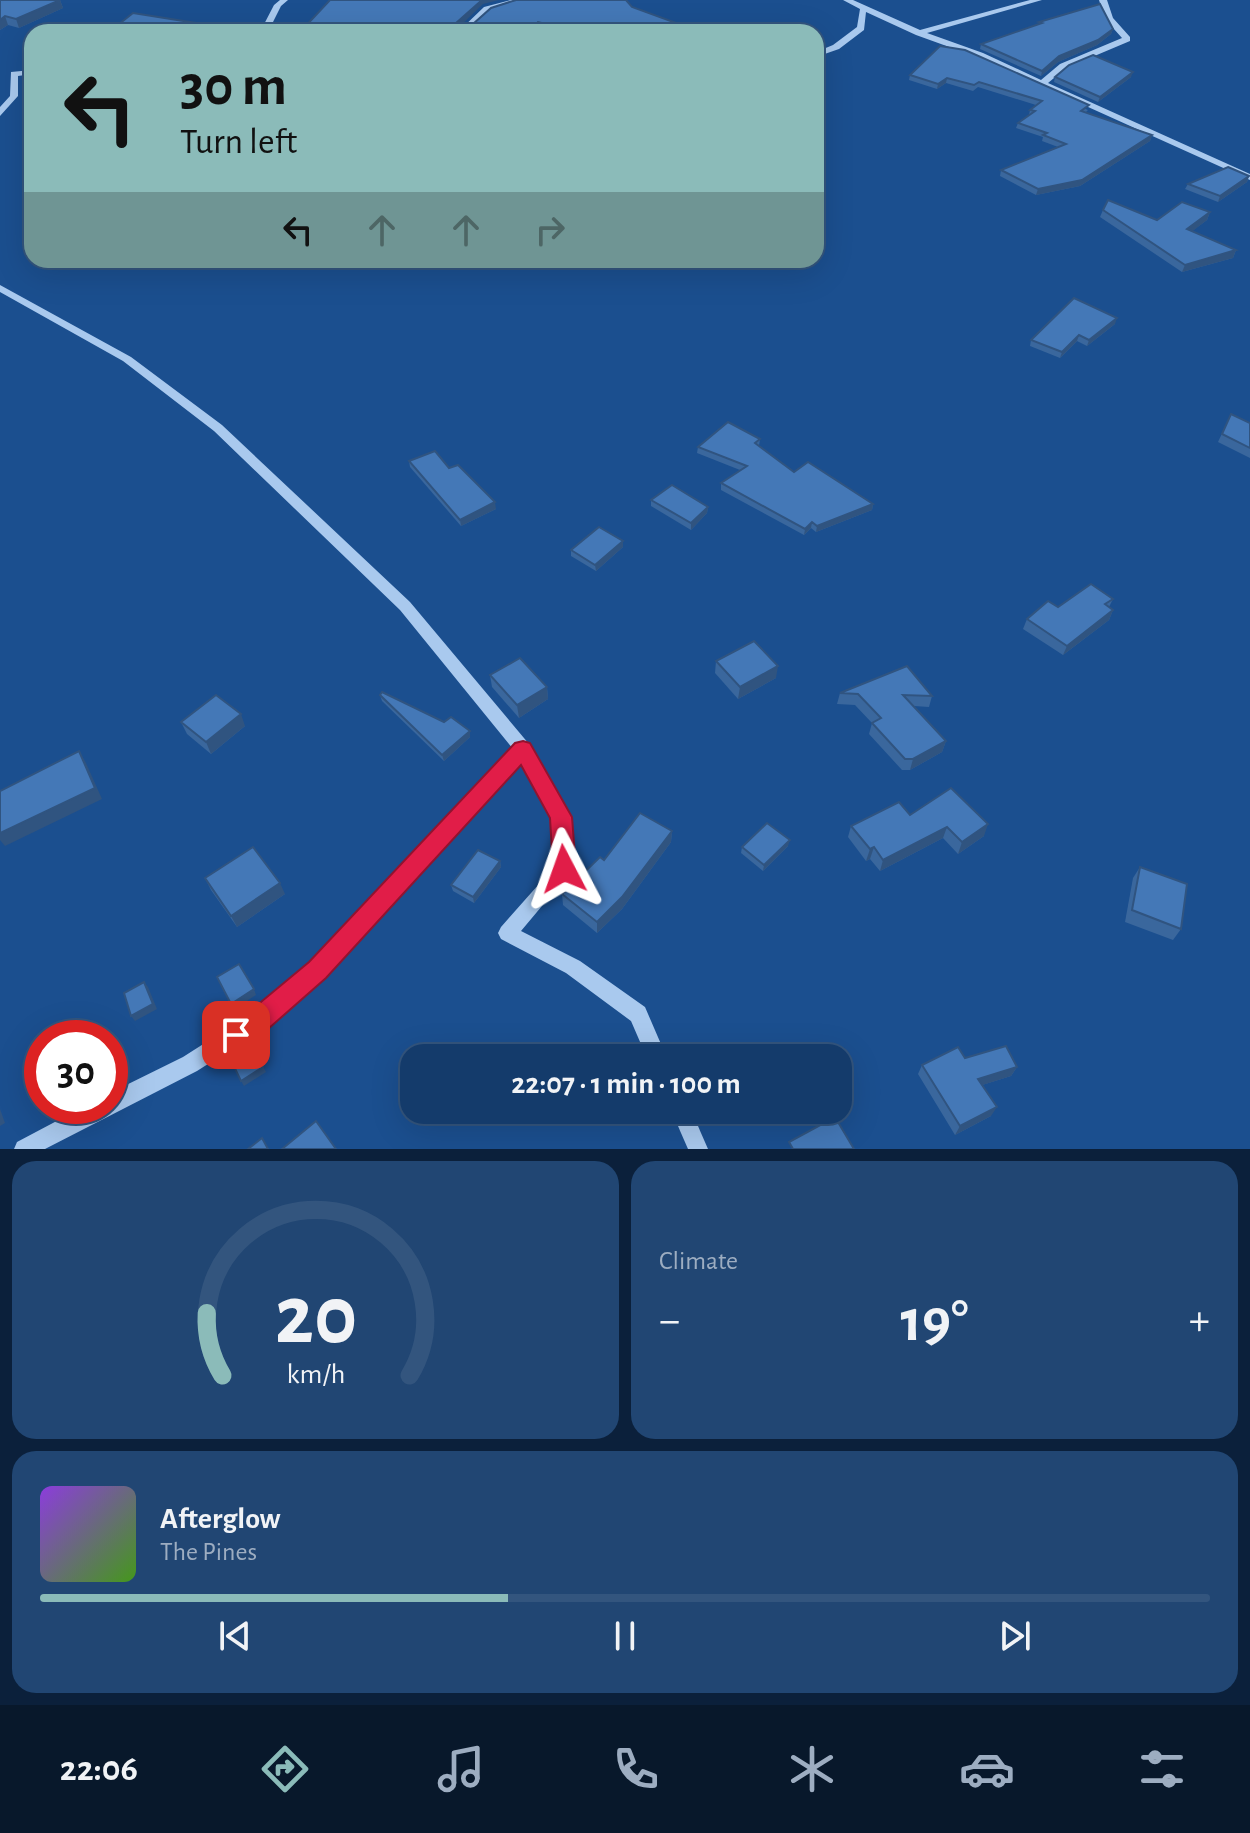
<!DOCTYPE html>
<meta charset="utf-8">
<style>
body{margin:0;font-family:"Alegreya Sans",sans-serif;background:#214673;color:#f1f3f6;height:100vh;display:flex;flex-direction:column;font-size:30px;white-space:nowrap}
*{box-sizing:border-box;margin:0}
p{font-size:26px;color:#9dadc1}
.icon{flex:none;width:44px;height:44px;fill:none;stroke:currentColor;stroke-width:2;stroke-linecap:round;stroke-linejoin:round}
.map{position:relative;height:1149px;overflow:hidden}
.sheet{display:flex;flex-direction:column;gap:12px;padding:12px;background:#0b203b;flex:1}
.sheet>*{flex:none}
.hud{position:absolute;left:24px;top:24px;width:800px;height:244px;border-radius:24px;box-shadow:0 8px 32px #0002,0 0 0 2px #33557e;background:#8bbbb9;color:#111;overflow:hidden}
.speed{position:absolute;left:24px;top:1020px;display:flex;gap:16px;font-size:40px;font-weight:700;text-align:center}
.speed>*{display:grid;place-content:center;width:104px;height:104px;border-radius:50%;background:#143b6b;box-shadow:0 8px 32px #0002,0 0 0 2px #33557e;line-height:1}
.speed .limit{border:12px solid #d22;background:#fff;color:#111}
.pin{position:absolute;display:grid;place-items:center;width:68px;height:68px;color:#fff;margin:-34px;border-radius:16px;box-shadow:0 4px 12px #0006}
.me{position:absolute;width:88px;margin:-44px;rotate:356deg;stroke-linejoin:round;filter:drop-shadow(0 0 6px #0008)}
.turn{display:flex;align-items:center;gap:28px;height:168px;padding:0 24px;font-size:36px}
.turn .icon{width:104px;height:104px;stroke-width:2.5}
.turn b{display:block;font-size:56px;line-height:68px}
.lanes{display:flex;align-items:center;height:76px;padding:0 24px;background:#0003;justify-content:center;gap:40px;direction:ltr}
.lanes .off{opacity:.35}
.big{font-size:60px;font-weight:700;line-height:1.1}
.sheet .card{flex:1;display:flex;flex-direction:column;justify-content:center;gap:12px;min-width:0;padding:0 28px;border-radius:24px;background:#214673}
.sheet .dial{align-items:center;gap:0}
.dial svg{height:208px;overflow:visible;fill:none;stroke:#33557e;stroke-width:7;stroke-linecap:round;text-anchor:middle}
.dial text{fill:#f1f3f6;stroke:none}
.song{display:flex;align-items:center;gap:24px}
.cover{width:96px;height:96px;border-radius:12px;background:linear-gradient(135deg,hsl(270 70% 55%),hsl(100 70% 35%))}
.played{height:8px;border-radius:4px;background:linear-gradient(90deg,#8bbbb9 40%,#33557e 40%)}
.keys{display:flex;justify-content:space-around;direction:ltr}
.heat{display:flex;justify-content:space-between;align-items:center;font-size:44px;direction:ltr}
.sheet .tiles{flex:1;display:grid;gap:12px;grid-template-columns:1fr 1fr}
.card:last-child{grid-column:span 2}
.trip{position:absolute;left:400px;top:1044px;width:452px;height:80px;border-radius:24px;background:#143b6b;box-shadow:0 8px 32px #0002,0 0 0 2px #33557e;font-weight:700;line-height:80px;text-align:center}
.menu{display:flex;height:128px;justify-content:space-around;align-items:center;background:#08182b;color:#9dadc1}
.menu .icon{width:56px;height:56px}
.menu .on{color:#8bbbb9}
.menu b{font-size:36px;color:#f1f3f6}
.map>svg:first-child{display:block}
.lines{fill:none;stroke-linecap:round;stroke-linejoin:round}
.minor{fill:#a9c9ee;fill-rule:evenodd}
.wall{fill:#3a679d}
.shaded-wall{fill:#305480}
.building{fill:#4478b7;stroke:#305480;stroke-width:2}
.route{fill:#e11d48;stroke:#92132f;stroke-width:2}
</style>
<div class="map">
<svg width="1250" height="1149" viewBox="0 0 1250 1149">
<rect width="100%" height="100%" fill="#1b4f8f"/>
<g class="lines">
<g class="minor">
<polygon points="280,0 288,0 281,6 268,32 260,32 274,5"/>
<polygon points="511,0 523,0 490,11 466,32 458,32 484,7"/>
<polygon points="843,0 853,0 920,30 1030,0 1042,0 927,33 983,53 1041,80 1060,64 1122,38 1105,19 1099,0 1107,0 1113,18 1130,37 1130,41 1066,68 1048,83 1250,174 1250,180 977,57 916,35 866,12 864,30 839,49 816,57 816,52 833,45 857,27 860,9"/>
<polygon points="32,70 32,74 18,76 18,96 0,116 0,107 10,96 11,72"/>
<polygon points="0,285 131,357 222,425 410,602 529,744 569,817 573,869 521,931 580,961 645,1007 667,1058 647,1058 631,1021 566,973 501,939 498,933 501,927 555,866 553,818 522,761 324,976 266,1027 197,1071 45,1149 14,1149 17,1142 85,1106 110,1106 110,1093 183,1057 252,1013 310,964 513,749 400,610 214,431 123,361 0,292"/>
<polygon points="671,1110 691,1110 708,1149 688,1149"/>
</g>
</g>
<g class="wall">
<polygon points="0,0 60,0 63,8 19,28 8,25 0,30"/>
<polygon points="632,7 678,29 672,32 557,32 538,27 534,32 472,32"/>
<polygon points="1039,22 1113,29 1111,34 1097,45 1058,62 1041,76 980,49 981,44 1039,24"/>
<polygon points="940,46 1088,110 1085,113 1152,135 1150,141 1080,186 1036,195 1000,176 1001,170 1058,147 1042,141 1043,137 1016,128 1018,123 1029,115 1030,110 1036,105 978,87 973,91 946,83 937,89 909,80 910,75"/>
<polygon points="1055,77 1131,77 1098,102 1054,82"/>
<polygon points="1249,176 1247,182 1218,202 1185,189 1188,184"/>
<polygon points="1103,210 1157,220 1210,212 1207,220 1192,231 1236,250 1233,258 1182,272 1100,217"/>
<polygon points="1115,324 1087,346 1077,341 1060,358 1030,346 1031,340"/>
<polygon points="1231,414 1250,423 1250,458 1218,442"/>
<polygon points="760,439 759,446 794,472 873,504 872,510 816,532 811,528 804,535 721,490 721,483 740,470 697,453 698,447"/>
<polygon points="409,461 449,468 496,509 461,526 410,467"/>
<polygon points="651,500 708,507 707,513 691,530 651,506"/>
<polygon points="623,547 596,571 571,556 571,550"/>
<polygon points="1113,599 1109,607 1113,610 1109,620 1063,655 1023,629 1027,619 1058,607"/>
<polygon points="716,661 776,678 738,699 715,673"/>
<polygon points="490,675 547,687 548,699 519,718 492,687"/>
<polygon points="840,693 932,696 929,707 914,706 946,741 942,752 910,770 902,770 869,734 872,723 855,705 837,704"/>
<polygon points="380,695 470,737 444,761 382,701"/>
<polygon points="181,722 245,726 211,754 187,734"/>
<polygon points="910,815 984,836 958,854 943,838 880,871 870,859 866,861 848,837 851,826"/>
<polygon points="672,831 671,842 622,909 597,933 563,905 562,894 604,860"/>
<polygon points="788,846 763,871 741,853 742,847"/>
<polygon points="500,861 501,867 474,903 453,891 451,885"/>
<polygon points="1140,867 1181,929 1173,940 1125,922 1133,878"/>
<polygon points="205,878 285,894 237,927 211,890"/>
<polygon points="965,1058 1017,1067 1011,1076 982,1085 991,1116 955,1135 918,1074 922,1065"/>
</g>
<g class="shaded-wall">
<polygon points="60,0 63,8 19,28 16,19"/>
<polygon points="482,0 499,0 483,4 456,30 455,24"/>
<polygon points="5,16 8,25 0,30 0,20"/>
<polygon points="538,22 538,27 534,32 530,32"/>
<polygon points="196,23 198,28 193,32 186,32"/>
<polygon points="679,24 678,29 672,32 660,32"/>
<polygon points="1113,29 1111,34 1097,45 1058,62 1041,76 1042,71 1059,56"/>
<polygon points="1133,72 1131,77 1098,102 1100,97"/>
<polygon points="947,78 946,83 937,89 938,84"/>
<polygon points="1152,135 1150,141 1080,186 1036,195 1038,189"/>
<polygon points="1249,176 1247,182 1218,202 1220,196"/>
<polygon points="1210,212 1207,220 1185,237 1187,229"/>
<polygon points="1236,250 1233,258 1182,272 1185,265"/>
<polygon points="1117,318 1115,324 1087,346 1089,340"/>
<polygon points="1079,335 1077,341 1060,358 1062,352"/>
<polygon points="495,502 496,509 461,526 460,520"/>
<polygon points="873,504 872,510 816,532 817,526"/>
<polygon points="708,507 707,513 691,530 691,523"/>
<polygon points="812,522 811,528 804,535 805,529"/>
<polygon points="623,541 623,547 596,571 595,565"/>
<polygon points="1113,610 1109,620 1063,655 1067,646"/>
<polygon points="778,666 776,678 738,699 740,687"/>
<polygon points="547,687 548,699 519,718 517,705"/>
<polygon points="241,714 245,726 211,754 206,742"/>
<polygon points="470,731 470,737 444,761 442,755"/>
<polygon points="946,741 942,752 910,770 913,759"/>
<polygon points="79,751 86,763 102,799 5,846 0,840 0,833"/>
<polygon points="988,824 984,836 958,854 962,842"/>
<polygon points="947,827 943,838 880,871 883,860"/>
<polygon points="672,831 671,842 622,909 597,933 597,922"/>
<polygon points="790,840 788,846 763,871 764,865"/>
<polygon points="874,847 870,859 866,861 870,849"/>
<polygon points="500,861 501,867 474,903 473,897"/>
<polygon points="280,883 285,894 237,927 231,916"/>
<polygon points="144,982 148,987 157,1009 135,1021 131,1016"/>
<polygon points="254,989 256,995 234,1009 231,1004"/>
<polygon points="252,1045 266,1072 244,1086 241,1081"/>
<polygon points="1017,1067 1011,1076 973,1088 978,1079"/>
<polygon points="997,1107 991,1116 955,1135 960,1126"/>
<polygon points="0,1109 5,1123 0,1126"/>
</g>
<g class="building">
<polygon points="0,0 60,0 16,19 5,16 0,20"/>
<polygon points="330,0 482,0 455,24 455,29 461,30 456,32 300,32"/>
<polygon points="516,0 626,0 632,7 679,24 660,31 662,32 580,32 538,22 530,32 472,32 473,24 491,8"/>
<polygon points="1100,4 1113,29 1098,40 1059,56 1042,71 981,44 1042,23 1039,22"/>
<polygon points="133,13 196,23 186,32 109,32"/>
<polygon points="940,46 965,50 1089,105 1081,111 1152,135 1082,180 1038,189 1001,170 1066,144 1043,135 1047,133 1018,123 1035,111 1030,110 1042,101 979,82 974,85 947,78 938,84 910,75"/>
<polygon points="1093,55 1133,72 1100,97 1055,77 1069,65"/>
<polygon points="1228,167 1249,176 1220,196 1188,184"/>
<polygon points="1108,200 1157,220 1182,202 1210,212 1187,229 1236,250 1185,265 1103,210"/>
<polygon points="1074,298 1117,318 1089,340 1079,335 1062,352 1031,340"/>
<polygon points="1231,414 1250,423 1250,448 1222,434"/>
<polygon points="728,422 760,439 755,443 794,472 808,462 873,504 817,526 812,522 805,529 721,483 747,466 698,447"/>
<polygon points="435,451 449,468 458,465 495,502 460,520 409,461"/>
<polygon points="672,485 708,507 691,523 651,500"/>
<polygon points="599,527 623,541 595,565 571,550"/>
<polygon points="1091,584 1113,599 1105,604 1113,610 1067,646 1027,619 1048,601 1058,607"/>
<polygon points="754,641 778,666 740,687 716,661"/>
<polygon points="520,658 547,687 517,705 490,675"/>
<polygon points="907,666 932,696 903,695 946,741 913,759 905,759 872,723 881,718 858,694 840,693"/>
<polygon points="382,692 444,722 451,717 470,731 442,755 380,695"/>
<polygon points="216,695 241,714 206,742 181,722"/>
<polygon points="79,751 95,788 0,833 0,791"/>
<polygon points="951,788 988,824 962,842 947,827 883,860 874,847 870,849 851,826 899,802 910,815"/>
<polygon points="640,813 672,831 622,897 597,922 562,894 600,857 604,860"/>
<polygon points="767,823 790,840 764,865 742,847"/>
<polygon points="253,847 280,883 231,916 205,878"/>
<polygon points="478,850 500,861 473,897 451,885"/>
<polygon points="1140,867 1187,884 1181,929 1132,910"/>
<polygon points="239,964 254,989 231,1004 217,977"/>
<polygon points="144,982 153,1004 131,1016 124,993"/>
<polygon points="252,1045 263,1067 241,1081 230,1058"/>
<polygon points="1006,1046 1017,1067 978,1079 997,1107 960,1126 922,1065 958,1047 965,1058"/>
<polygon points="835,1117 854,1149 793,1149 789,1142"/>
<polygon points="316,1121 336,1149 282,1149"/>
<polygon points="262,1138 268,1149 248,1149"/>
</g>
<polygon class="route" points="523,741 530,743 572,817 576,869 572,876 564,879 556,876 553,869 550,818 521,765 326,978 268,1029 236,1047 227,1044 223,1035 227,1026 250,1011 309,962 515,743"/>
</svg>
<div class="speed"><div class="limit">30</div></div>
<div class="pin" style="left:236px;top:1035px;background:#d93025"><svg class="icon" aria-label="arrive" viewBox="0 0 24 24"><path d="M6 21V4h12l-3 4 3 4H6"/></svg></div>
<svg class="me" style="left:564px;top:869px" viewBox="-20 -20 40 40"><path d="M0-17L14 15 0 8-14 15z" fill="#e11d48" stroke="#fff" stroke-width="4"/></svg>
<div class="trip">22:07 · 1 min · 100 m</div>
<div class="hud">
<div class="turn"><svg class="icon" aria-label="left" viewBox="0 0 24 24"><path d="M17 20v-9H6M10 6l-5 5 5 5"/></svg><div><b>30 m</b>Turn left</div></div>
<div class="lanes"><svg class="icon" aria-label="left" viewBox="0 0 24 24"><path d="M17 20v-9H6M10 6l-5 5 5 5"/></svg><svg class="icon off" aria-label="ahead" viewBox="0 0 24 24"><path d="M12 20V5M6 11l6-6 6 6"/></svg><svg class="icon off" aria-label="ahead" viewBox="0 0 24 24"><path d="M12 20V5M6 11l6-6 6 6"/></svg><svg class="icon off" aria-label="right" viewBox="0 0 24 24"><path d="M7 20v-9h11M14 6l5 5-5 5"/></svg></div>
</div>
</div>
<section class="sheet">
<div class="tiles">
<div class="card dial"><svg viewBox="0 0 100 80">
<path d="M14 69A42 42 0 1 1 86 69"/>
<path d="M14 69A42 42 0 0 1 8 45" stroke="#8bbbb9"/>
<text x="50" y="56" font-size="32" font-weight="700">20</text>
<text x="50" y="72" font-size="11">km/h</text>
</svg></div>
<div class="card"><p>Climate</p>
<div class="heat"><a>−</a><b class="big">19°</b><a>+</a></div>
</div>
<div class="card">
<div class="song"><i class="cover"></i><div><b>Afterglow</b><p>The Pines</p></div></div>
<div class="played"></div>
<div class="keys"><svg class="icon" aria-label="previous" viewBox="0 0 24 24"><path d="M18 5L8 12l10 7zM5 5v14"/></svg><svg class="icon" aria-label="pause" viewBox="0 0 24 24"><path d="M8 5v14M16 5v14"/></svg><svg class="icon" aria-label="next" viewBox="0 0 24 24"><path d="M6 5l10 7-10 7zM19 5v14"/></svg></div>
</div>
</div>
</section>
<nav class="menu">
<b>22:06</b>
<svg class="icon on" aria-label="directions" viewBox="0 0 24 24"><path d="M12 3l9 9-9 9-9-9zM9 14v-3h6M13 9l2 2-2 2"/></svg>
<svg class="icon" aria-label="music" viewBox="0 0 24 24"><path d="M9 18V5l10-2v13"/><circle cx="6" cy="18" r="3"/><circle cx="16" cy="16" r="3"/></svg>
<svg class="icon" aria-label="phone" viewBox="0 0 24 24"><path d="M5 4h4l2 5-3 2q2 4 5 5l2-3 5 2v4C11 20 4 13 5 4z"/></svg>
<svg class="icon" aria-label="climate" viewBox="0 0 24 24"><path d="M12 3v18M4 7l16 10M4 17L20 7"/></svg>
<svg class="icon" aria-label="car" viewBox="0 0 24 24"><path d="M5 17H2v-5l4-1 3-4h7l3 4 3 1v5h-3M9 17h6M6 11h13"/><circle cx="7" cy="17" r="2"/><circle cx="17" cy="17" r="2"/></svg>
<svg class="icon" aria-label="filters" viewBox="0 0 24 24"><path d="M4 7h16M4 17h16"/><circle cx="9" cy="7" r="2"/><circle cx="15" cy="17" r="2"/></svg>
</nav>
